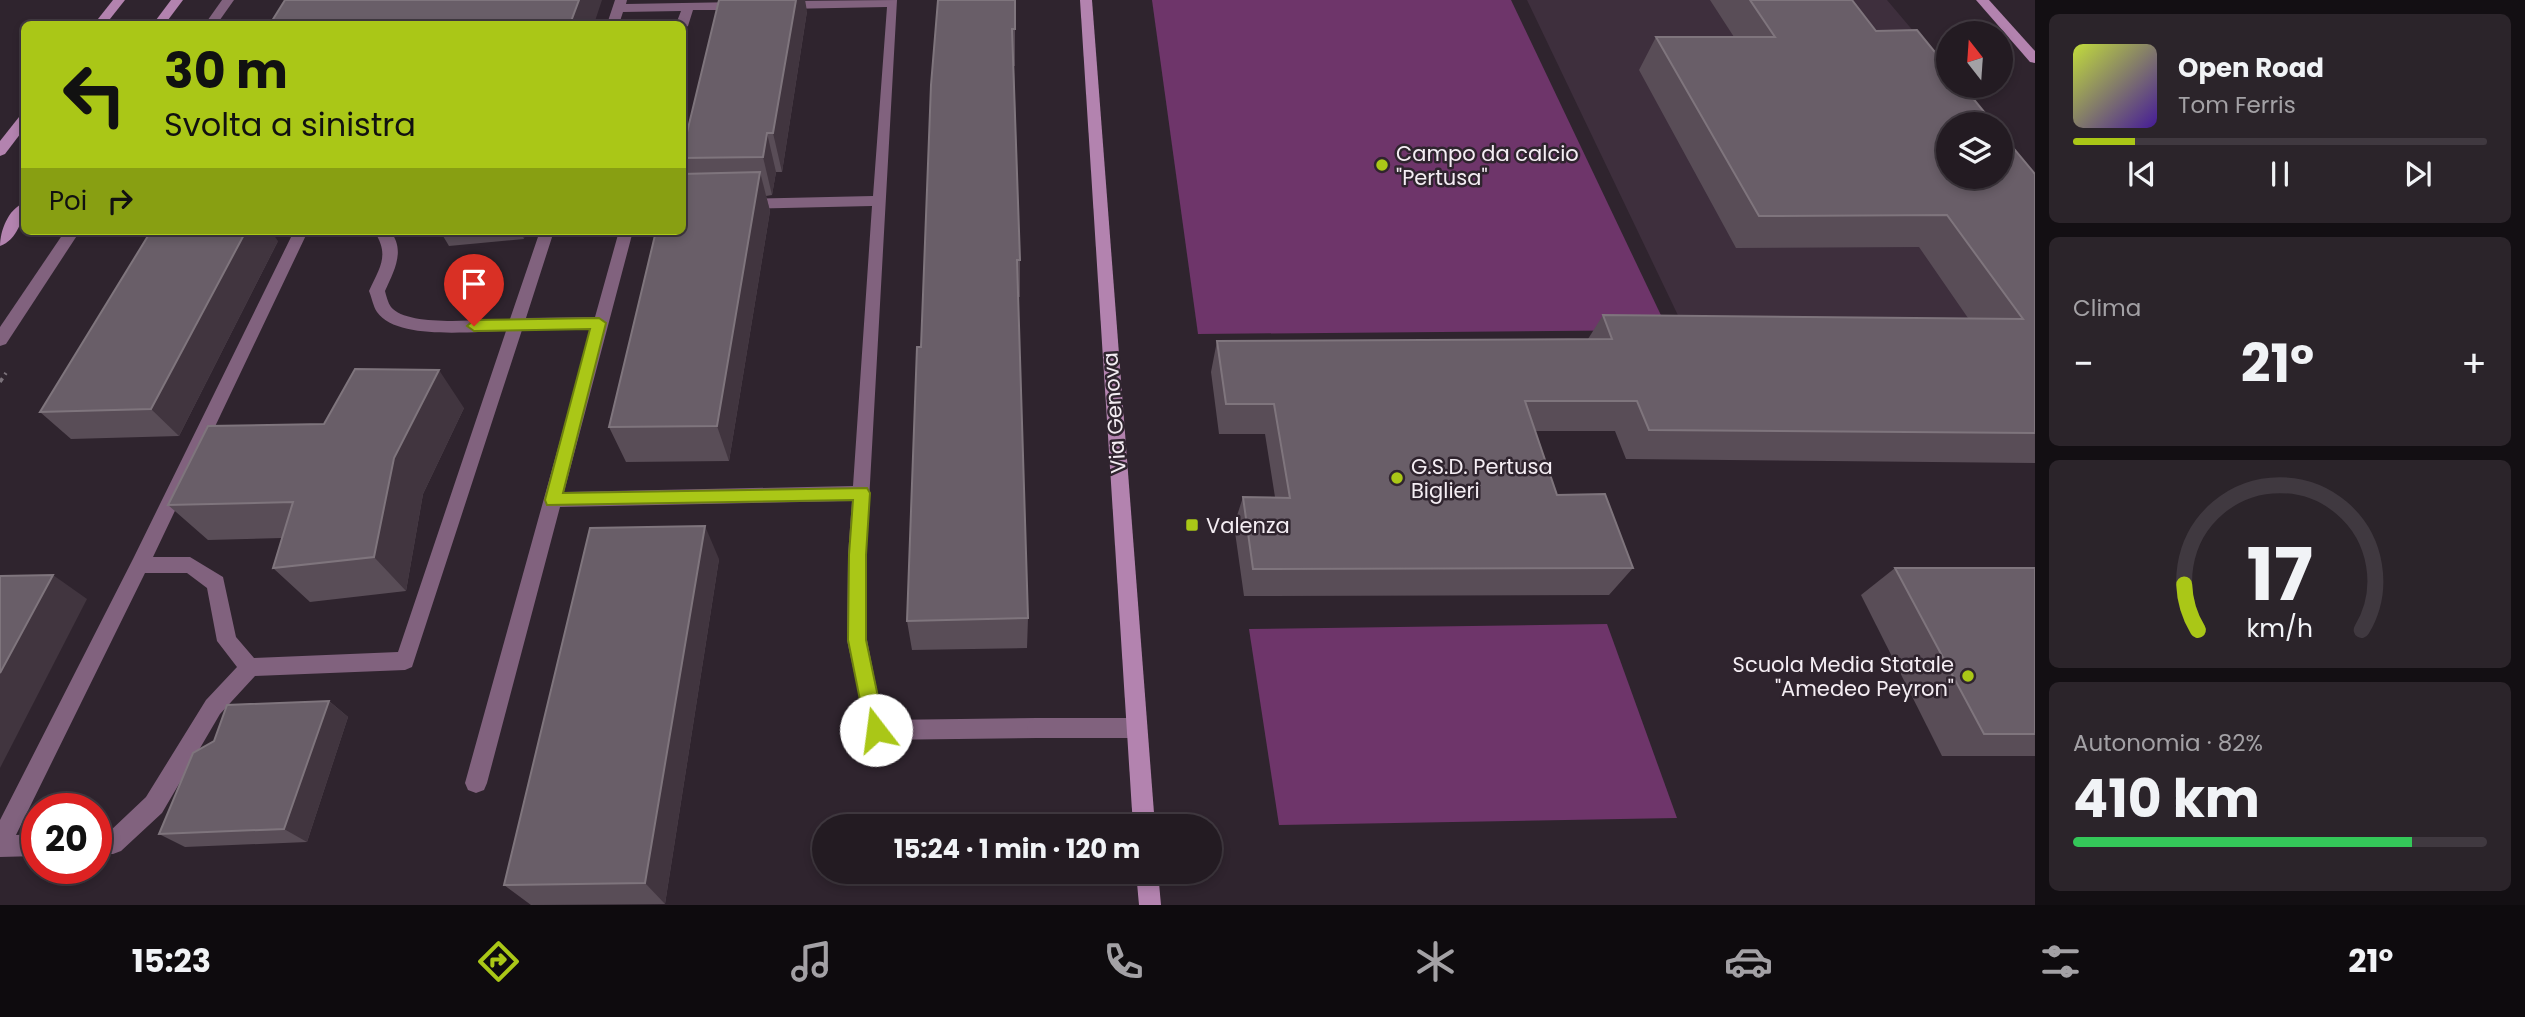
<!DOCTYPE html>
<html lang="it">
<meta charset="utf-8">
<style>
body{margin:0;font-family:Poppins,sans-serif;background:#2b242a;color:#f1f3f6;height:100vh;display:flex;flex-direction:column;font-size:26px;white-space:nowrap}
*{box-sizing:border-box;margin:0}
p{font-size:23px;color:#a3a1a5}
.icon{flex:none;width:38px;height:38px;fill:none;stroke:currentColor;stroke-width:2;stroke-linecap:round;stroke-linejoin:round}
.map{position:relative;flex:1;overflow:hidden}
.details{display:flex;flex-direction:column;gap:14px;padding:14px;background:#130f13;width:490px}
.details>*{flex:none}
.banner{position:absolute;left:21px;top:21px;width:665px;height:214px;border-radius:10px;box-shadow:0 4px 10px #0003,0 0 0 2px #403940;background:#aac717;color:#111;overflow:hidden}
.needle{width:46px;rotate:343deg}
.buttons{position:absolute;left:1936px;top:21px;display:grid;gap:14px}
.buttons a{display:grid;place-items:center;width:77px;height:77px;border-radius:50%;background:#231b22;box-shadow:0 4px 10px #0003,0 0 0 2px #403940;font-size:35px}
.speed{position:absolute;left:21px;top:793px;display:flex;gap:14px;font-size:35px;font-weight:700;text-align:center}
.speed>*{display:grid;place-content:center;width:91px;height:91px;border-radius:50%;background:#231b22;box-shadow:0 4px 10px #0003,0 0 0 2px #403940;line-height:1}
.speed .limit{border:10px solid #d22;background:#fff;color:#111}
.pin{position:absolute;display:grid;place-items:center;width:60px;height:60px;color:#fff;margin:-72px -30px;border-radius:50% 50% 50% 0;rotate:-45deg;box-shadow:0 0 7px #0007}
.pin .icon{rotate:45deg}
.me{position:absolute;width:77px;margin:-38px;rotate:345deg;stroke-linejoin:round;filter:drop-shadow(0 0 5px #0008)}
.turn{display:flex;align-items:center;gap:24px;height:147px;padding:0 28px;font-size:32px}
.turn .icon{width:91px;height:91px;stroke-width:2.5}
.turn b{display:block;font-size:49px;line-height:60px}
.then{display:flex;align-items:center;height:66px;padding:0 28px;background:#0003;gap:14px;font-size:26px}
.big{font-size:52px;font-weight:700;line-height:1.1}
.details .card{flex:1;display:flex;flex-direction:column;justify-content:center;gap:10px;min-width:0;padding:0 24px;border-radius:10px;background:#2b242a}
.details .dial{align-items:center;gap:0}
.dial svg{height:182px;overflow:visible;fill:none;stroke:#403940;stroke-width:7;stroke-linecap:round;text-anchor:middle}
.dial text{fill:#f1f3f6;stroke:none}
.song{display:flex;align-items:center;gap:21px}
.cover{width:84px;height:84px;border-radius:10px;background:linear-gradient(135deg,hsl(70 70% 55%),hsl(260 70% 35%))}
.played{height:7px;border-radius:4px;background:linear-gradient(90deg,#aac717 15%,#403940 15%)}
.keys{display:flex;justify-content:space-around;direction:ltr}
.heat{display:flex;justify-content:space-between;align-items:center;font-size:38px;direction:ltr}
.charge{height:10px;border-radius:5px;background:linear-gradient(90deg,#34c759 82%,#403940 0)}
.trip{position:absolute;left:812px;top:814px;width:410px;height:70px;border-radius:35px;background:#231b22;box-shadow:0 4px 10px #0003,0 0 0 2px #403940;font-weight:700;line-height:70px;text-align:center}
.tabs{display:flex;height:112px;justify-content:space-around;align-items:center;background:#0e0b0e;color:#a3a1a5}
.tabs .icon{width:49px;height:49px}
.tabs .current{color:#aac717}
.tabs b{font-size:32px;color:#f1f3f6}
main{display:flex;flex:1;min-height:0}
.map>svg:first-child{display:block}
.built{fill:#3e2f3d}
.green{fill:#6e356a}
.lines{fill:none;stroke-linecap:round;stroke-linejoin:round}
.path{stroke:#7b727a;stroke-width:3.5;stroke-dasharray:4.5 4.5;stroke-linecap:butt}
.lane{fill:#81627e;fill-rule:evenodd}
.street{fill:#81627e;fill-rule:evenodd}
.secondary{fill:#b383af;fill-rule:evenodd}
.wall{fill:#594d57}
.shaded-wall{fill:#41353f}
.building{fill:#695e68;stroke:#7f757d;stroke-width:2}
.route{fill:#aac717;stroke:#6e810f;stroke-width:2}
.poi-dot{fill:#aac717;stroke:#2f242e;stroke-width:2.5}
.labels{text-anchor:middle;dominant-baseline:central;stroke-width:5;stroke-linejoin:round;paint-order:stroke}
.poi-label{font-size:21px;fill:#f4edf3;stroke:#2f242e;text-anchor:start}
.street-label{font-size:21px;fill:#f4edf3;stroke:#2f242e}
</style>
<main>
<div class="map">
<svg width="2035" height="905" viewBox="0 0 2035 905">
<rect width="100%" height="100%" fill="#2f242e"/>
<polygon class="built" points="1527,0 1887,0 1948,72 1948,177 2000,177 2035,325 1685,330"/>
<g class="green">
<polygon points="1152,0 1511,0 1668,330 1198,334"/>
<polygon points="1607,624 1677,818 1279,825 1249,629"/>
</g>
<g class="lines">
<polyline class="path" points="0,382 6,373"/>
<g class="lane">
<polygon points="615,0 627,0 626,4 739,2 745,6 739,10 693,10 688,26 682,30 682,24 676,24 681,11 623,12 619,24 607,24"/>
<path d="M 897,0 L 866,555 L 867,640 L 883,720 L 1037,718 L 1044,721 L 1047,728 L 1044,735 L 1037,738 L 875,740 L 868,737 L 847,640 L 848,555 L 852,501 L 560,507 L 487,783 L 484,790 L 476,793 L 468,790 L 465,783 L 591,329 L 522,330 L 412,667 L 405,670 L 255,676 L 220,714 L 162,813 L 121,851 L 113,854 L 96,854 L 96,832 L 109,832 L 146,797 L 206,700 L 237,667 L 217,641 L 207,588 L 187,573 L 145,573 L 16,835 L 37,834 L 37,856 L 0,857 L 0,820 L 133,559 L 294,231 L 308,231 L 153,557 L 190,557 L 223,577 L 236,637 L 254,658 L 398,652 L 506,331 C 475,331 397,341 377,312 C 373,306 372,298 369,291 C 380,267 390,255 374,231 L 390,231 C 406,250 394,271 385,291 C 386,295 388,303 391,307 C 408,328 483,319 510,319 L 540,231 L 554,231 L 526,318 L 595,317 L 619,231 L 633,231 L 564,492 L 853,486 L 872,206 L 745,209 L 738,204 L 745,199 L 873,196 L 887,7 L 784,9 L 778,5 L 784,1 Z"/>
</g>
<g class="street">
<polygon points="222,0 234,0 217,24 205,24"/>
<polygon points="65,231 80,231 6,344 0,346 0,327"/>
<polygon points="1037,718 1136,718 1143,721 1146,728 1143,735 1136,738 1037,738 1030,735 1027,728 1030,721"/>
</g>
<g class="secondary">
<polygon points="113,0 125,0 106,24 94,24"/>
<polygon points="171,0 183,0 165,24 153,24"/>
<polygon points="1080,0 1092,0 1155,826 1133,826"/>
<polygon points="1976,0 1989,0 2035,51 2035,63 2030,62"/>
<polygon points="24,116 24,129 5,154 0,156 0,141 19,117"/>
<path d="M 24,203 C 25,217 16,241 0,246 C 0,231 8,209 24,203 Z"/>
<polygon points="1136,872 1158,872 1161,905 1139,905"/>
</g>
</g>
<g class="wall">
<polygon points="1015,0 1015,66 1014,66 1020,260 1020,297 1018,297 1028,618 1027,648 912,650 907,621"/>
<polygon points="1710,0 1852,0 1876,31 2035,174 2035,463 1626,459 1615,431 1535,431 1557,495 1633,568 1609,595 1244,596 1234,525 1243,497 1275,497 1265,434 1219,434 1211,372 1217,341 1588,339 1603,315 1968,318 1919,247 1736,248 1639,70 1656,37 1734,37"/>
<polygon points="807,11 782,172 776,172 772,195 766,196 770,211 729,461 626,462 609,427 682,231 686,173 682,163 682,153"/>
<polygon points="440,231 525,231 524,239 449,246"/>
<polygon points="278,241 179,436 71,439 40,412"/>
<polygon points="464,408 423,494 406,591 310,602 273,568 282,538 208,540 168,505 324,424"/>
<polygon points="719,559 665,904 531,905 504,885"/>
<polygon points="1895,568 2035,568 2035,756 1942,756 1861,595"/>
<polygon points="329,701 348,717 307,842 185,847 159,834"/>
</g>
<g class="shaded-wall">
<polygon points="579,0 602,0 594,24 570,24"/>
<polygon points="796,0 805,0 807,11 782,172 773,133"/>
<polygon points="767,133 776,172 772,195 763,157"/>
<polygon points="760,172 770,211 729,461 717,426"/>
<polygon points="246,231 271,231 278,241 179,436 151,409"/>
<polygon points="520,231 525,231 524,239"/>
<polygon points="439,370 464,408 423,494 406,591 374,557 394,458"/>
<polygon points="705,526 719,559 665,904 645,883"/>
<polygon points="53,575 87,599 0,768 0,673"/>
<polygon points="329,701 348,717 307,842 284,829"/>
</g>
<g class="building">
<polygon points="285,0 579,0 570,24 270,24"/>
<polygon points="719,0 796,0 773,133 767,133 763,157 682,158 682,153"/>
<polygon points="938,0 1015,0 1015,29 1012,29 1020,260 1017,260 1028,618 907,621 917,347 921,347 931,85"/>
<polygon points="1750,0 1852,0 1876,31 1917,30 1948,68 1948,86 1963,86 1994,124 1948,124 1948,177 2000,177 2000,132 2035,174 2035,433 1649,430 1637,401 1525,401 1557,495 1605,494 1633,568 1253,569 1243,497 1290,498 1274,404 1226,404 1217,341 1612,339 1603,315 2023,319 1947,215 1759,216 1656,37 1775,37"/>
<polygon points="760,172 717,426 609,427 656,231 682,231 682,174"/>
<polygon points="151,231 246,231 151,409 40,412"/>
<polygon points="355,369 439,370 394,458 374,557 273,568 293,502 168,505 208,426 324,424"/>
<polygon points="705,526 645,883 504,885 590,528"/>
<polygon points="1895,568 2035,568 2035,734 1984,734"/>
<polygon points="53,575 0,673 0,576"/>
<polygon points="329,701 284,829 159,834 193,753 214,741 227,705"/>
</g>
<polygon class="route" points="599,318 606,323 563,493 867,488 870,493 866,555 866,640 885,730 882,736 876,739 869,736 866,730 848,640 849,555 853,500 547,505 545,500 590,329 474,331 467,326 474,320"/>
<g class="poi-dot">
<circle cx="1382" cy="165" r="7"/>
<circle cx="1397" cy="478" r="7"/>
<rect x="1185" y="518" width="14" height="14" rx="3.5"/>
<circle cx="1968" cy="676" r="7"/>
</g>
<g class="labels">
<g class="poi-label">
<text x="1396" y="153">Campo da calcio<tspan x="1396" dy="24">"Pertusa"</tspan></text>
<text x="1411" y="466">G.S.D. Pertusa<tspan x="1411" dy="24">Biglieri</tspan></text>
<text x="1206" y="525">Valenza</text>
<text x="1954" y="664" text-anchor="end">Scuola Media Statale<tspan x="1954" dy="24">"Amedeo Peyron"</tspan></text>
</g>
<g class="street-label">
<text transform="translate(1114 413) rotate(-94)">Via Genova</text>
</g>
</g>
</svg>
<div class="buttons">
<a><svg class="needle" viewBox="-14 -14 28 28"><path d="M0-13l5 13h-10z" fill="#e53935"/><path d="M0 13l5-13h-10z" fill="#a3a1a5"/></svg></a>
<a><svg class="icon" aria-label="layers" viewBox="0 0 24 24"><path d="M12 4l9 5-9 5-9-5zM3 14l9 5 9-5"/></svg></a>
</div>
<div class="speed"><div class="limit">20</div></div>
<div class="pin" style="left:474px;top:326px;background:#d93025"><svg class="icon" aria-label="arrive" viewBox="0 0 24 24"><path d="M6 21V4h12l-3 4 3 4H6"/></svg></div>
<svg class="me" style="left:876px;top:730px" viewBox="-20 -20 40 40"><circle r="19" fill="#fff"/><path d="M0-13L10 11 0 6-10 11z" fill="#aac717"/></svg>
<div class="trip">15:24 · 1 min · 120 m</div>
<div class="banner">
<div class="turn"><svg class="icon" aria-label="left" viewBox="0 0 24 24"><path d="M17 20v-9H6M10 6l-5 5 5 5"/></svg><div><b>30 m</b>Svolta a sinistra</div></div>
<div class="then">Poi<svg class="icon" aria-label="right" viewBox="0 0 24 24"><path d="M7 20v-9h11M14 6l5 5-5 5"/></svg></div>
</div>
</div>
<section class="details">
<div class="card">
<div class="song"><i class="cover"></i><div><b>Open Road</b><p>Tom Ferris</p></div></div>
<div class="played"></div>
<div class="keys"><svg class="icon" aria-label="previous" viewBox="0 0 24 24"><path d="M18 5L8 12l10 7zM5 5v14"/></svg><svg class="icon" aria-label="pause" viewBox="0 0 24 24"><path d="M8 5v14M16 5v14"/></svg><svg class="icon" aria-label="next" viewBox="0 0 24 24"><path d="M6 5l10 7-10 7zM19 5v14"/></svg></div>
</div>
<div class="card"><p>Clima</p>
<div class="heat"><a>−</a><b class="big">21°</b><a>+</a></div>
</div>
<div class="card dial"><svg viewBox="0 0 100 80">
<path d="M14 69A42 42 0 1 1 86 69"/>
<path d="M14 69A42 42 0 0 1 8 49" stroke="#aac717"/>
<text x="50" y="56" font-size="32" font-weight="700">17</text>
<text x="50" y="72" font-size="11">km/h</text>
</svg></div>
<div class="card"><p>Autonomia · 82%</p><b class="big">410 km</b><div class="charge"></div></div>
</section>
</main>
<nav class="tabs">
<b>15:23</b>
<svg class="icon current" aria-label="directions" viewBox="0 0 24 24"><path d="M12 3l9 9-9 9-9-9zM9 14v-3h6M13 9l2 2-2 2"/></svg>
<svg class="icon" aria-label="music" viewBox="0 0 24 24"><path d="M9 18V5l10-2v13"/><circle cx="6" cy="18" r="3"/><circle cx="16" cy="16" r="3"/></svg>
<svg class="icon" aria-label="phone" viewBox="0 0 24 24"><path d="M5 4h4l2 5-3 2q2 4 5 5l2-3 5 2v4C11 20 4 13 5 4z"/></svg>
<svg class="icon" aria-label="climate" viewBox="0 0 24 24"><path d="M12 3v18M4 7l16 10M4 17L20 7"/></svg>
<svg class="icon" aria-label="car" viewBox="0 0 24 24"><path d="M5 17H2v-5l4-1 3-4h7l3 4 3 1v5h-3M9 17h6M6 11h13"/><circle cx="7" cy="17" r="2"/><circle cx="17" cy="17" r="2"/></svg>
<svg class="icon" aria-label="filters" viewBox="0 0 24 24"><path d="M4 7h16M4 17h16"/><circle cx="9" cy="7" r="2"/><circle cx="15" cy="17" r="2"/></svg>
<b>21°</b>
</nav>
